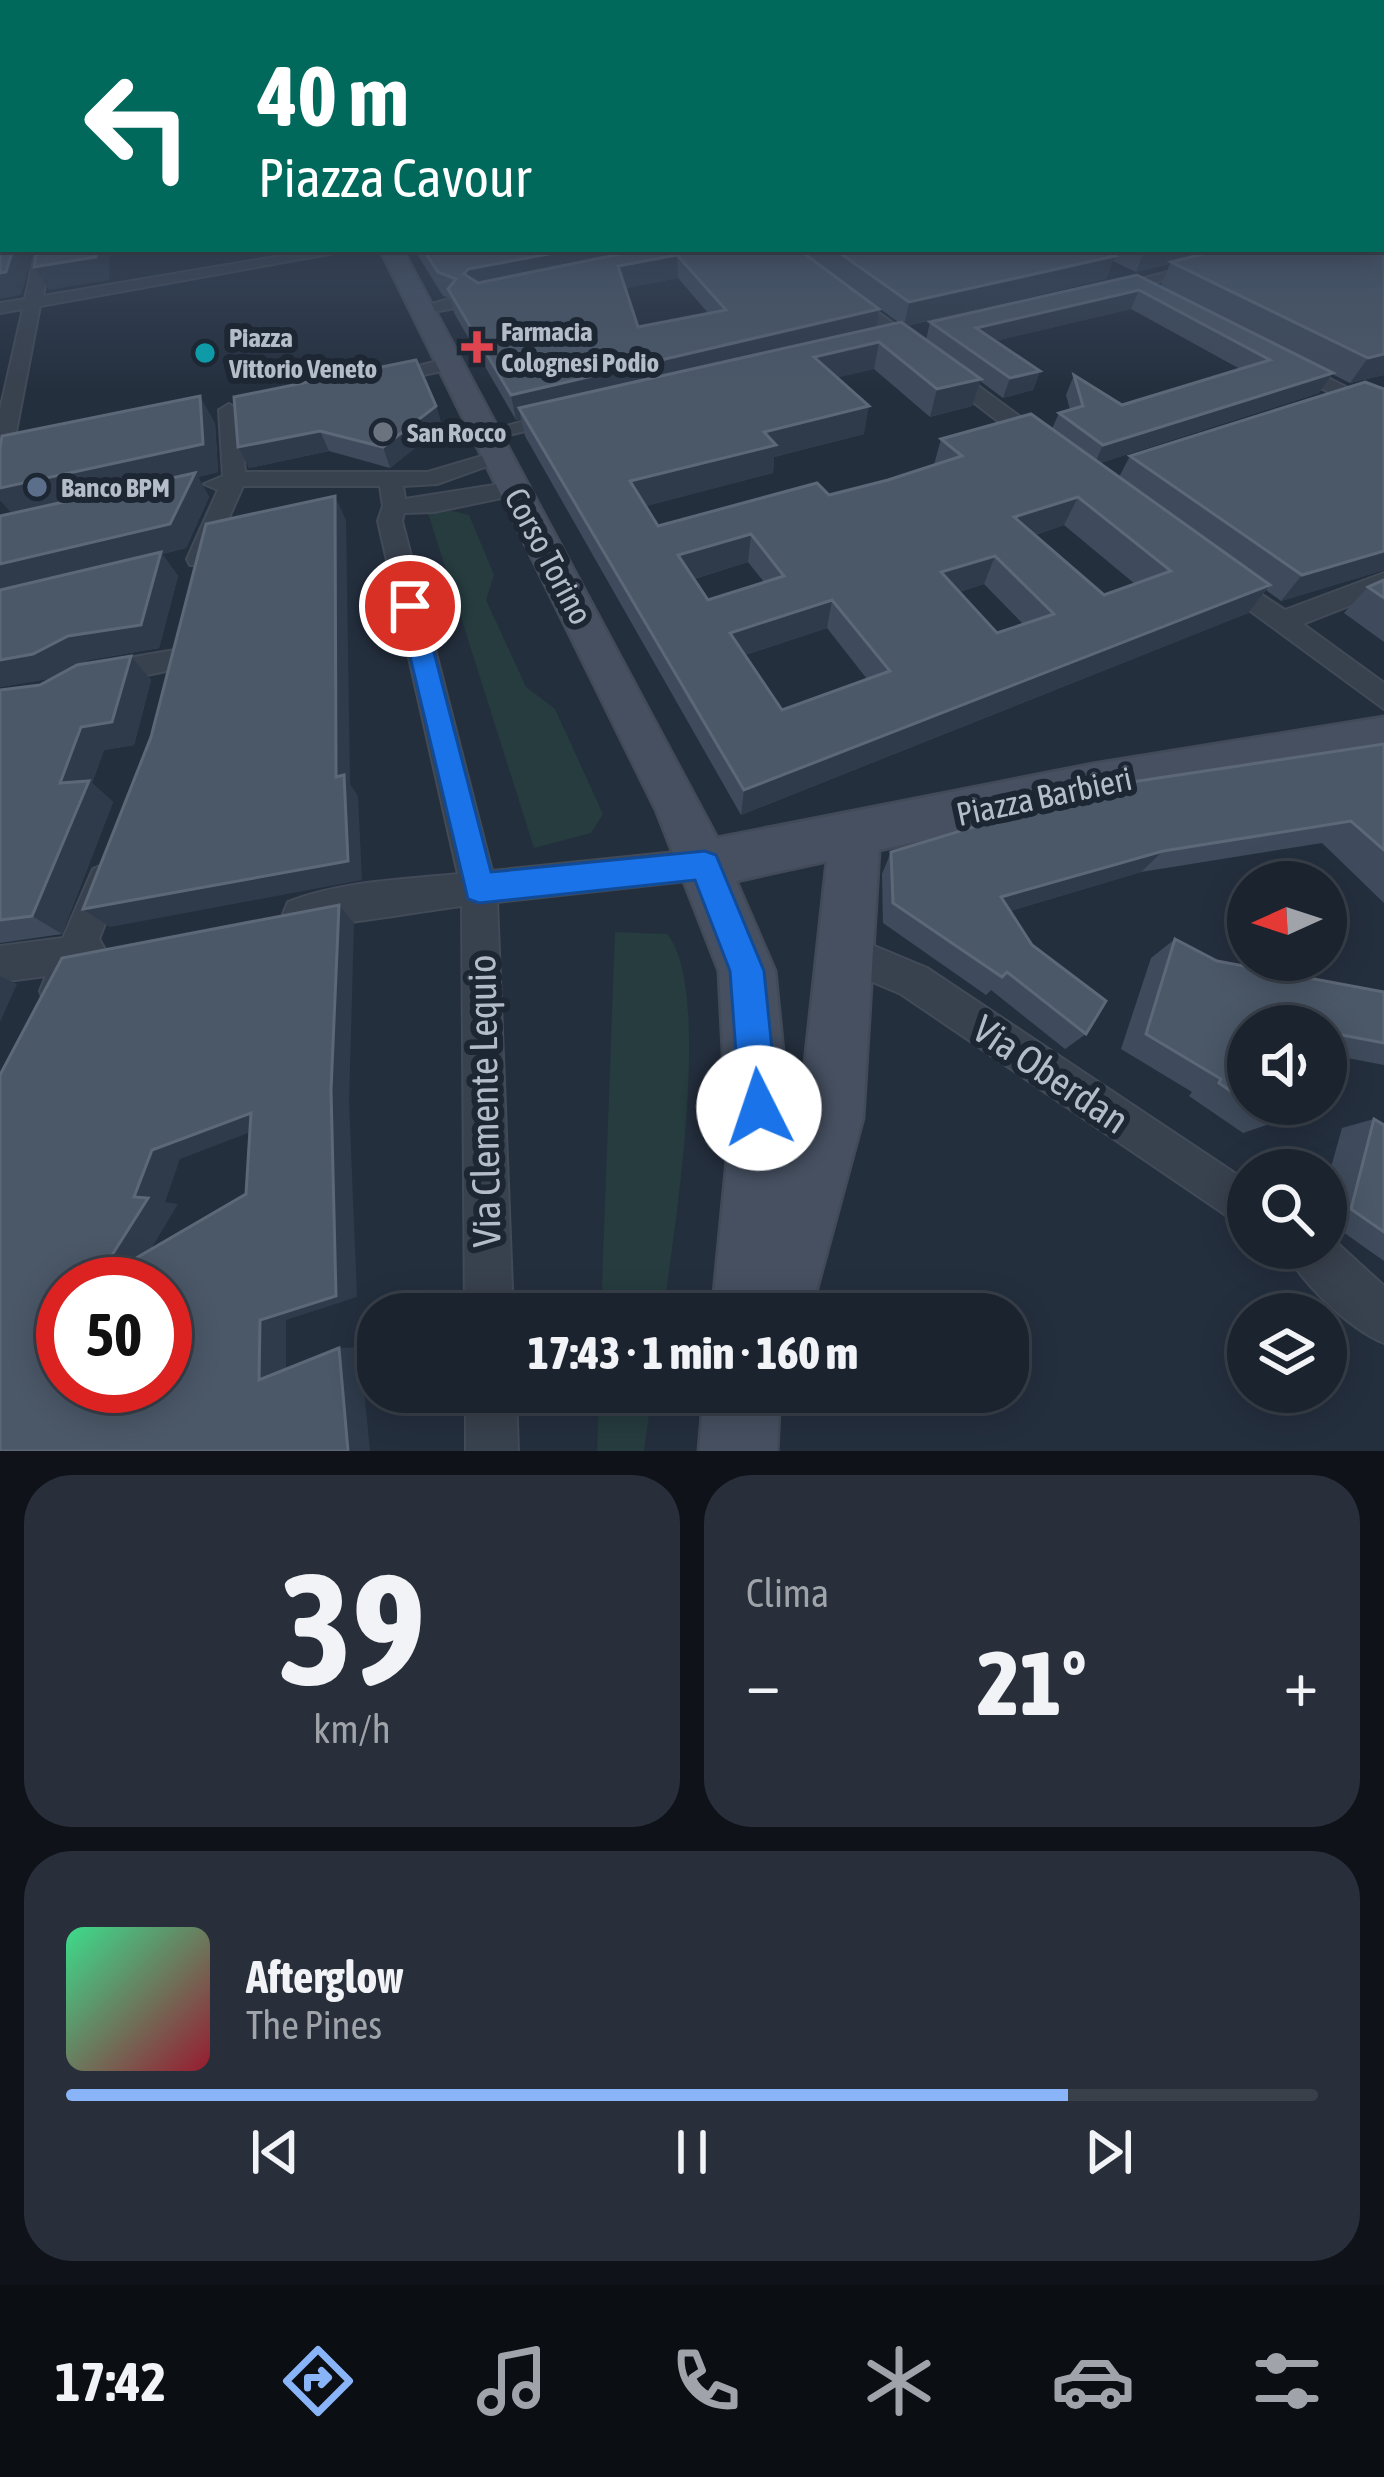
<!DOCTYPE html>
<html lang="it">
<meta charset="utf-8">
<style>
body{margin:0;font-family:"Asap Condensed",sans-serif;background:#282f3a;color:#f1f3f6;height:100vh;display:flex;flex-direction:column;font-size:45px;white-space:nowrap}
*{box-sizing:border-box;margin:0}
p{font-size:39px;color:#a0a4aa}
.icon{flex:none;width:66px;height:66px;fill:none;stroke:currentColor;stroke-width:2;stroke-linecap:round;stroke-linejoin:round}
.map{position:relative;height:1451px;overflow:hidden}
.drawer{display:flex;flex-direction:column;gap:24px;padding:24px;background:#0f1319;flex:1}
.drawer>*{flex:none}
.guide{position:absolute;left:0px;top:0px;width:1386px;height:252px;box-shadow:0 6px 30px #0003,0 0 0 3px #39404a;background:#00695c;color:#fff;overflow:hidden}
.needle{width:78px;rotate:267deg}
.tools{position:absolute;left:1227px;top:861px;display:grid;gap:24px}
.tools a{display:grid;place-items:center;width:120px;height:120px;border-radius:50%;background:#1b232e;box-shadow:0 6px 30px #0003,0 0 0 3px #39404a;font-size:60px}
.speed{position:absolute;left:36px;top:1257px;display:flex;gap:24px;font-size:60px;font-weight:700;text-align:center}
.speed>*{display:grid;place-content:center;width:156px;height:156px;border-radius:50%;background:#1b232e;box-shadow:0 6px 30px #0003,0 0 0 3px #39404a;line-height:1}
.speed .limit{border:18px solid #d22;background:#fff;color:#111}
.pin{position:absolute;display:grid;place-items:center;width:102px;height:102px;color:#fff;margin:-51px;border:6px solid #fff;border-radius:50%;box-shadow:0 3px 12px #0007}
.me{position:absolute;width:132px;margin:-66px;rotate:356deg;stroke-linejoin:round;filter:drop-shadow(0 0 9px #0008)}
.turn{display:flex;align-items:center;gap:42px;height:252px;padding:0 60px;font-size:54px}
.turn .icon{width:156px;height:156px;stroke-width:2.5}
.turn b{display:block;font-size:84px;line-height:102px}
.big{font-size:90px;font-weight:800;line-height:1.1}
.drawer .widget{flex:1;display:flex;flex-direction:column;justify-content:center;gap:18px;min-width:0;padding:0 42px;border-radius:48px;background:#282f3a}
.drawer .dial{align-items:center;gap:0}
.dial b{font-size:156px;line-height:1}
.song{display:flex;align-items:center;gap:36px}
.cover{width:144px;height:144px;border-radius:18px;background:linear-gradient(135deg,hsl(150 70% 55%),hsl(350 70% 35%))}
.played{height:12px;border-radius:6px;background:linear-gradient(90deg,#8ab4f8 80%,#39404a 80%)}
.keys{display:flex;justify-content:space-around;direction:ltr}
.heat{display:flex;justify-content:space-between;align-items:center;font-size:66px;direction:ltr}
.drawer .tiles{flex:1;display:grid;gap:24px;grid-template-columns:1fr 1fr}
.widget:last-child{grid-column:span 2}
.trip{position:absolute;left:357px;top:1293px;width:672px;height:120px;border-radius:48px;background:#1b232e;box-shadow:0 6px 30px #0003,0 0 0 3px #39404a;font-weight:800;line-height:120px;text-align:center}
.tabs{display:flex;height:192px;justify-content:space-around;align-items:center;background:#0b0e12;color:#a0a4aa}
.tabs .icon{width:84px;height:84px}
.tabs .current{color:#8ab4f8}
.tabs b{font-size:54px;color:#f1f3f6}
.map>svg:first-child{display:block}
.green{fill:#263c3f}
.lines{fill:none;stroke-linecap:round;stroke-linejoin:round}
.street-casing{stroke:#414a57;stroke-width:4}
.secondary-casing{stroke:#414a57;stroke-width:5}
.street{fill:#38414e;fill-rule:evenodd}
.secondary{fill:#465061;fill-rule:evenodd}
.wall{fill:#3f4b5c;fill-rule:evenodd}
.shaded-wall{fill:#2f3b4b}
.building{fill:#4b5868;stroke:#5c6777;stroke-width:3;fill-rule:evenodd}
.route{fill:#1a73e8;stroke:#114b97;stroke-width:3}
.health-dot{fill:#e0444e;stroke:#1d2633;stroke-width:4.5}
.culture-dot{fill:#0f9aa8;stroke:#1d2633;stroke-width:4.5}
.worship-dot{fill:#6b7280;stroke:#1d2633;stroke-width:4.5}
.service-dot{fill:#5c6f8a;stroke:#1d2633;stroke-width:4.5}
.labels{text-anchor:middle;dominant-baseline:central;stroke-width:12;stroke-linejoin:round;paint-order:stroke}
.far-poi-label{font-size:27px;font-weight:bold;fill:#b4bcc9;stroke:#1d2633;text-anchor:start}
.street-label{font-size:33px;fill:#b4bcc9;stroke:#1d2633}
.near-street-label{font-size:39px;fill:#b4bcc9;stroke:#1d2633}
</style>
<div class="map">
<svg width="1384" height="1451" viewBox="0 0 1384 1451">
<rect width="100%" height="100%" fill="#242f3e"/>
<g class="green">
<polygon points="444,509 469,515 494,575 486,600 526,687 555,709 603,814 591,833 534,848 428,513"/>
<path d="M 615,932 L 667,934 C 714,990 673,1239 663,1314 L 601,1314 Z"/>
<polygon points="599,1392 652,1392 644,1451 597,1451"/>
</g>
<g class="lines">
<g class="street-casing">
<g id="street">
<polygon points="36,249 52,249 43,296 322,249 357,249 40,306 11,458 0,465 0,410 23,309 0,313 0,303 25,299"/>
<polygon points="774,249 792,249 1049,438 1049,448 1033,448"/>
<polygon points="1255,249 1282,249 1111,294 1103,289"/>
<polygon points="449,299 457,304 455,308 423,314 414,309"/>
<polygon points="453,357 460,359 460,367 382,384 372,378"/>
<polygon points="1294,361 1384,406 1384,420 1287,371 1285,367"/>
<path d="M 229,404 L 239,410 L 245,472 L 428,472 L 499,451 L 510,458 L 437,484 L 403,486 L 405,499 L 513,482 L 524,489 L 521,494 L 434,512 L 404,513 L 402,521 L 492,871 L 705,849 L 717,853 L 722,864 L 717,875 L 705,879 L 497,902 L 513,1314 L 465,1314 L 462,906 C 432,909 305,932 288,926 L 283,914 L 288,902 C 341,881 402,880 458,874 L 378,521 L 383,506 L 380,486 L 243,486 L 208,565 L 190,565 L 187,559 L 218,490 L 204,484 L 223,476 L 219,410 Z"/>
<polygon points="561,411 571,417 568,421 487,440 477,434"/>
<polygon points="1224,570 1285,610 1384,573 1384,592 1303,624 1384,683 1384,709 1215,585 1211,579"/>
<polygon points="175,650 189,660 185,667 104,684 90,673 104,662"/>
<polygon points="105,864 117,869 122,880 99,939 107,953 101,966 86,971 73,1005 59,1010 45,1005 40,991 46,976 0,982 0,946 63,938 93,869"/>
<polygon points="848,935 927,968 1248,1182 1248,1230 901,994 835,966 829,953 835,940"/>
<path d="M 1326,1233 L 1384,1286 L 1384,1343 C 1350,1329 1299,1282 1285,1248 L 1326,1248 Z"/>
<polygon points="466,1392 516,1392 518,1451 466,1451"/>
</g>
</g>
<g class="secondary-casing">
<g id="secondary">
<path d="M 380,249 L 402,249 L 717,838 L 1093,764 L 1384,717 L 1384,753 L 1093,804 L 879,850 L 863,1118 L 810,1314 L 712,1314 L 728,1150 L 719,971 L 657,812 ZM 827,861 L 799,1118 L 792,1143 L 775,971 L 736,881 Z"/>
<polygon points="704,1392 780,1392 777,1451 699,1451"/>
</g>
</g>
<use href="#street" class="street"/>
<use href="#secondary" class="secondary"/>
</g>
<g class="wall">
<path d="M 1383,186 L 1384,375 L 1350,383 L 1332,374 L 1319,393 L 1100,463 L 1119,477 L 1130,456 L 1384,387 L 1384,570 L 1281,601 L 1266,590 L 1248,613 L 741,815 L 525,436 L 521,419 L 516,420 L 454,313 L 450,298 L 443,296 L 414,249 L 798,249 L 876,327 L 898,322 L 800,249 L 1383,249 ZM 1113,261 L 1136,272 L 1170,264 L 1161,285 L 930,322 L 926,340 L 906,326 L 1106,279 ZM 678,278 L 708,313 L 638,327 L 626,288 ZM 1131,309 L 1240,369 L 1122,405 L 1074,375 L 1066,395 L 1070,410 L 1059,413 L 1052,429 L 941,439 L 934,465 L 888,480 L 829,495 L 658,526 L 645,506 L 773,473 L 774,457 L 864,434 L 837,377 L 874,369 L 930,417 L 972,406 L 980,381 L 1003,398 L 1033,390 L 1040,371 L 995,341 ZM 1064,525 L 1135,584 L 1104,595 L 1035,535 ZM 748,562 L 764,582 L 708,600 L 694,579 ZM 984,584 L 1023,624 L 997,633 L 959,592 ZM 827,628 L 867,679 L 782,710 L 745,655 Z"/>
<polygon points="436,406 442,426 390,468 329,451 249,468 238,447"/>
<polygon points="215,423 218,472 198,477 209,497 186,548 162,554 178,576 159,648 89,660 80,665 131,656 151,680 134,745 104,750 92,783 113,802 62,934 0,943 0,690 40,685 52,678 0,687 12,513 0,500 0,488"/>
<polygon points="1384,580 1384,642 1344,613 1368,587"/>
<polygon points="1384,744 1384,903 1322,843 1141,872 1010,911 1086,1034 1065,1049 991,990 986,995 883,923 882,874 891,852"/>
<polygon points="1175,939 1217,961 1384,992 1384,1065 1326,1054 1326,1026 1248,1026 1248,1104 1276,1122 1243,1133 1189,1096 1192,1092 1121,1049 1151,958"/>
<polygon points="1374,1119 1384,1125 1384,1261 1326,1220 1326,1185 1342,1128"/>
</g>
<g class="shaded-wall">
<polygon points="13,249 35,249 21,295 0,299 0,273"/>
<polygon points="96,249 110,249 109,280 49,290 34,267"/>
<polygon points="576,249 696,249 470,298 464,274 468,269"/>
<polygon points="1145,249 1234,249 1171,262 1170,264 1136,272"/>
<polygon points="677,255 678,278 620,289 618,266"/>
<polygon points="1115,256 1106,279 904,326 909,302"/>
<polygon points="1139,290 1131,309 970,347 976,328"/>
<polygon points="879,309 875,333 519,408 521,419 516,420 511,395"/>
<polygon points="879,342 874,369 811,384 814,357"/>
<polygon points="1384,354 1384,375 1350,383 1368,358"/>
<polygon points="1040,371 1033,390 1003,398 1010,378"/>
<polygon points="1333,373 1319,393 1094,465 1103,445"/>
<polygon points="981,379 972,406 930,417 937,389"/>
<polygon points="200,396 215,423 218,472 198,477 209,497 186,548 162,554 178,576 159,648 89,660 56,678 0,687 0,564 16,518 0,500 0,488"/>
<polygon points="436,406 442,426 390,468 383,447"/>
<polygon points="869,406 864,434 774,457 773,473 632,510 630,481 764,432"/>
<polygon points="320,431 329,451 249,468 238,447"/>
<polygon points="335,496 346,520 350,784 358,796 362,880 110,927 83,909 336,777"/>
<polygon points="1078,497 1064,525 1003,545 1014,517"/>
<polygon points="751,534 748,562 679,583 678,555"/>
<polygon points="1384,551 1384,570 1281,601 1302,575"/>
<polygon points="995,556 984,584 931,600 941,572"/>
<polygon points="1270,585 1248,613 741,815 744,790"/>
<polygon points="832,600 827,628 729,660 730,633"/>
<polygon points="131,656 151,680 134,745 104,750 92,783 113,802 62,934 32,916 60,783 81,727"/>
<polygon points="1163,851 1141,872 986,918 1001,897"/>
<polygon points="339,905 354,923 349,1102 357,1297 286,1320 286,1376 259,1380 260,1320 331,1090"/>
<polygon points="0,976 17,984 0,1022"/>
<polygon points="251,1113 274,1123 180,1159 165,1202 178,1204 130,1284 95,1282 134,1197 152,1150"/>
<polygon points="360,1347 370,1451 348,1451 339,1348"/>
</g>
<g class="building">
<polygon points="0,186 3,186 3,249 13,249 6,272 0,273"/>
<polygon points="1383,186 1384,186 1384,236 1383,235"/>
<polygon points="37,249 96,249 96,257 34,267"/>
<path d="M 423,249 L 576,249 L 468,269 L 464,274 L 478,283 L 645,249 L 798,249 L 879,309 L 511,395 L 448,289 L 456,279 L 438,272 ZM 677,255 L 726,310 L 638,327 L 618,266 Z"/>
<polygon points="834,249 1101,249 1115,256 909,302"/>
<polygon points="1224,249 1377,249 1384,252 1384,354 1368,358 1171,262"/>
<polygon points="1137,275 1333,373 1103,445 1059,413 1083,406 1074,375 1122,405 1270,360 1139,290 976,328 1040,371 1010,378 930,322"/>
<path d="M 901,322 L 981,379 L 937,389 L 879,342 L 814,357 L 869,406 L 764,432 L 776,445 L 630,481 L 658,526 L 817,483 L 829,495 L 888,480 L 962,456 L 941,439 L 1031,414 L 1270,585 L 744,790 L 519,408 ZM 1078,497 L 1171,571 L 1104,595 L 1014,517 ZM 751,534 L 784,576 L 708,600 L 678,555 ZM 995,556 L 1054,614 L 997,633 L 941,572 ZM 832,600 L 890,671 L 782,710 L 730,633 Z"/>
<polygon points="416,360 436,406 383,447 320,431 238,447 234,397"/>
<polygon points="1365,382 1384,389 1384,551 1302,575 1130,456"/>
<polygon points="200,396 203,444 0,488 0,448 2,436"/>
<polygon points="195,473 170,524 0,564 0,516"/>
<polygon points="335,496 336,777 344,775 348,861 83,909 151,737 206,524"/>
<polygon points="161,552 141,625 68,636 33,654 0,660 0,590"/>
<polygon points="1384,580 1384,598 1368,587"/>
<polygon points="131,656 112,722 81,727 60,783 89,781 32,916 0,920 0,690 40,685 77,665"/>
<polygon points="1384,744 1384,850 1351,821 1163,851 1001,897 1032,945 1106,1001 1086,1034 1007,972 1002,977 893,903 891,852 1112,785"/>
<path d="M 339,905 L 331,1090 L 336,1296 L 260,1320 L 259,1380 L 339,1348 L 348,1451 L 0,1451 L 0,1075 L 62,958 ZM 251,1113 L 246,1194 L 95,1282 L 148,1198 L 134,1197 L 152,1150 ZM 63,1284 L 165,1284 L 165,1386 L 63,1386 Z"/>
<polygon points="1175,939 1217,961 1384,992 1384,1043 1326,1032 1326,1026 1296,1026 1269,1021 1268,1026 1248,1026 1248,1103 1219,1083 1221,1079 1146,1034"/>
<polygon points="1250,1104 1282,1104 1276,1122"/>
<polygon points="1374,1119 1384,1125 1384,1232 1351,1209"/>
</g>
<linearGradient id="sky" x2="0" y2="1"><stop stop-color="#141a22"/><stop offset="0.48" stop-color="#3f4d63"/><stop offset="1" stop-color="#3f4d63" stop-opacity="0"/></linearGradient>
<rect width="1384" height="389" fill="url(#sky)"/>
<polygon class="route" points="410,598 422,606 491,872 705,851 716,855 764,971 778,1108 772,1122 759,1127 745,1122 740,1108 730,971 695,880 479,903 468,899 398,606"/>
<path class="health-dot" d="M471 329h12v12h12v12h-12v12h-12v-12h-12v-12h12z"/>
<circle class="culture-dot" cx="205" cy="353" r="12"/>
<circle class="worship-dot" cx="383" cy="432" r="12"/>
<circle class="service-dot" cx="37" cy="487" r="12"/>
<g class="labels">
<g class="far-poi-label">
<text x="501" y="331">Farmacia<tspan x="501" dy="31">Colognesi Podio</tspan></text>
<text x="229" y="337">Piazza<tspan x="229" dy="31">Vittorio Veneto</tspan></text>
<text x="407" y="432">San Rocco</text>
<text x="61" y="487">Banco BPM</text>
</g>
<g class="street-label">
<text transform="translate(549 556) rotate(62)">Corso Torino</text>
<text transform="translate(1044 796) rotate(-12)">Piazza Barbieri</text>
</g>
<g class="near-street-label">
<text transform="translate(1051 1074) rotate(34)">Via Oberdan</text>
<text transform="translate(484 1101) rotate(-91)">Via Clemente Lequio</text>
</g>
</g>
</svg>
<div class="tools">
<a><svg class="needle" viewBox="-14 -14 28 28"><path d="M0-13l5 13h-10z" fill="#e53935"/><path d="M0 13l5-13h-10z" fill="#a0a4aa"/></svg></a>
<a><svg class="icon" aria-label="sound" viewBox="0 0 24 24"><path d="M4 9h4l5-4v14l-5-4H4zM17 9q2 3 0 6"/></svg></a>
<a><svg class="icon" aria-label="search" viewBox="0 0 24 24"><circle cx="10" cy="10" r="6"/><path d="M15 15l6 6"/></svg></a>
<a><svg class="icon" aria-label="layers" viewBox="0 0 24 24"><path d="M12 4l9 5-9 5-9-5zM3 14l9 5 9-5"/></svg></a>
</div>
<div class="speed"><div class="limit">50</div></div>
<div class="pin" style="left:410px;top:606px;background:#d93025"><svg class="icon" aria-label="arrive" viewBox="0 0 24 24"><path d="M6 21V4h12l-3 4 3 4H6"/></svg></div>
<svg class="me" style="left:759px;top:1108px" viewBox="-20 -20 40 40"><circle r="19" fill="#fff"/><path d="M0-13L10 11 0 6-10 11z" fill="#1a73e8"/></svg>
<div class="trip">17:43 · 1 min · 160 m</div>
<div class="guide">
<div class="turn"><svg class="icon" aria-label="left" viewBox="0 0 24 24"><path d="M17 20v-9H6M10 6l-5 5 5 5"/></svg><div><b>40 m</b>Piazza Cavour</div></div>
</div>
</div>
<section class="drawer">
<div class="tiles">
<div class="widget dial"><b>39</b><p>km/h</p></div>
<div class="widget"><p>Clima</p>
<div class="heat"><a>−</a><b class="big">21°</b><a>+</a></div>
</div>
<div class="widget">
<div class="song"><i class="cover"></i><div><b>Afterglow</b><p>The Pines</p></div></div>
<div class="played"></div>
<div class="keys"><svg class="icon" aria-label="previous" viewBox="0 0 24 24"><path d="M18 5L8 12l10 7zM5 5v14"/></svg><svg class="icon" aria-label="pause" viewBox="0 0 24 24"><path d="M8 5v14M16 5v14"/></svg><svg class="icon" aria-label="next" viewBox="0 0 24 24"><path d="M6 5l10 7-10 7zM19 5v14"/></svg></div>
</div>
</div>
</section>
<nav class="tabs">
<b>17:42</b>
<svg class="icon current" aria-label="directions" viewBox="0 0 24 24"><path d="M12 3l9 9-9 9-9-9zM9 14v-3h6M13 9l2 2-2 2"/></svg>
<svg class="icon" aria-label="music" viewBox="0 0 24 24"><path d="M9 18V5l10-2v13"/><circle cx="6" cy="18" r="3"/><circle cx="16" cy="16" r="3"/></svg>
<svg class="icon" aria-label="phone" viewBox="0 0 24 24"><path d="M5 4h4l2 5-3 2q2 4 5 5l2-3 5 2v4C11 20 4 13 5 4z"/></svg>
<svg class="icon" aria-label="climate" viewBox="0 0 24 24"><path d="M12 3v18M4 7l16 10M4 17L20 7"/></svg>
<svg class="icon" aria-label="car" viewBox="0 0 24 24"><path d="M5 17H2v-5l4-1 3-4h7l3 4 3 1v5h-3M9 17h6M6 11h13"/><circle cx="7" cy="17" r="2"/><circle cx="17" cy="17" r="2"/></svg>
<svg class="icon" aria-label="filters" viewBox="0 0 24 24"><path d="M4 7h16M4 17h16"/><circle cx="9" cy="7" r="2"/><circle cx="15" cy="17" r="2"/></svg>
</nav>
